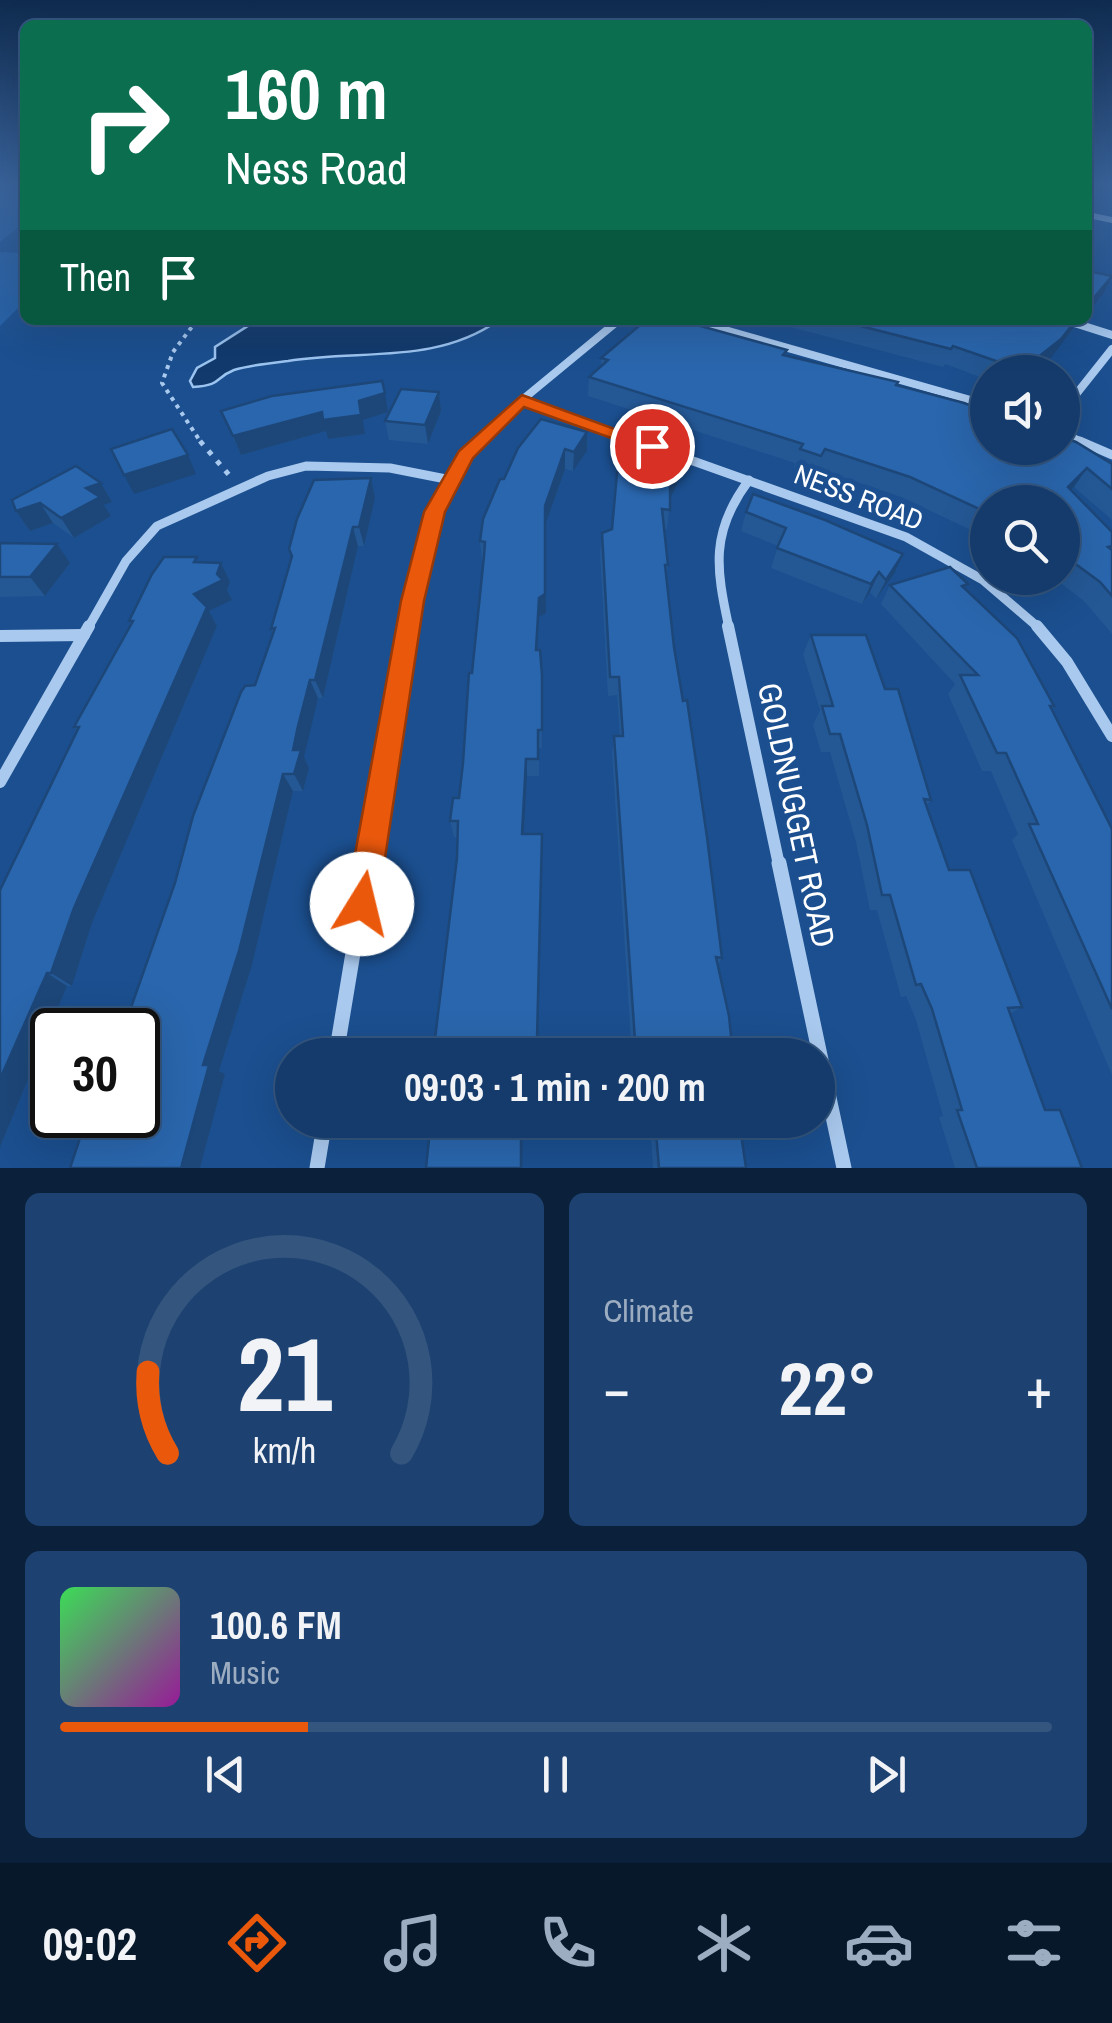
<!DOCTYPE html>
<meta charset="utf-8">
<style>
body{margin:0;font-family:"Archivo Narrow",sans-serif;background:#1d4271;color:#f1f3f6;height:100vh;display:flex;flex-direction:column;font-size:38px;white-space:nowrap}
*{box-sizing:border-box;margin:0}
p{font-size:32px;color:#9dadc1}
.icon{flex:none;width:55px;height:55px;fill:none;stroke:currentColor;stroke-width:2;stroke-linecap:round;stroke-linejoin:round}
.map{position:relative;height:1168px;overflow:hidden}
.details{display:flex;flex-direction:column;gap:25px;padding:25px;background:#0b203b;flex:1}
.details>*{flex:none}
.guide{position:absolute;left:20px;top:20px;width:1072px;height:305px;border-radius:15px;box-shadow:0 10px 40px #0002,0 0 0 2px #33557e;background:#0b6e4f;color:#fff;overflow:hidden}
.fabs{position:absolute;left:970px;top:355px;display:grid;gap:20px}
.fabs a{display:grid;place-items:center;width:110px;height:110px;border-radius:50%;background:#143b6b;box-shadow:0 10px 40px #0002,0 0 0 2px #33557e;font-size:50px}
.speed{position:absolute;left:30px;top:1008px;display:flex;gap:20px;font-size:50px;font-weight:700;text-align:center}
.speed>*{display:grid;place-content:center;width:130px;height:130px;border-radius:50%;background:#143b6b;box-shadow:0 10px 40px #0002,0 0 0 2px #33557e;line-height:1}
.speed .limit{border:5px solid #111;border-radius:15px;background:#fff;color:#111}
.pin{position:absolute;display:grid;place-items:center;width:85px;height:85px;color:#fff;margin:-42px;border:5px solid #fff;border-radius:50%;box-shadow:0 2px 10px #0007}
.me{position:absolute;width:110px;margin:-55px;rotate:9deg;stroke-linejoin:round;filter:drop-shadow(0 0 8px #0008)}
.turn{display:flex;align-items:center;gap:35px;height:210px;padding:0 40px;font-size:45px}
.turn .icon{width:130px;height:130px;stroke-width:2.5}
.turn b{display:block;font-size:70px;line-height:85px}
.then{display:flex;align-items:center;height:95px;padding:0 40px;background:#0003;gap:20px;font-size:38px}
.big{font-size:75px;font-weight:800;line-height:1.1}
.details .widget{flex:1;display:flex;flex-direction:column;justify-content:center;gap:15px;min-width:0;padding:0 35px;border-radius:15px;background:#1d4271}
.details .dial{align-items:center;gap:0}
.dial svg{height:260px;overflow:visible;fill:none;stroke:#33557e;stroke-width:7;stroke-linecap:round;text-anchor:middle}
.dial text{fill:#f1f3f6;stroke:none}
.song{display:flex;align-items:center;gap:30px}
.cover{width:120px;height:120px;border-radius:15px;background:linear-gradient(135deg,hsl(130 70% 55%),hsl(300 70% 35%))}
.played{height:10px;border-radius:5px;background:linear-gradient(90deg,#ea580c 25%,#33557e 25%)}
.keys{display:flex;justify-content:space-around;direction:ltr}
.heat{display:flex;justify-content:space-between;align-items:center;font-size:55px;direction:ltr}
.details .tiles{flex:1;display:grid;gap:25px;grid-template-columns:1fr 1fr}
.widget:last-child{grid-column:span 2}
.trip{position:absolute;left:275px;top:1038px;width:560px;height:100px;border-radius:50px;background:#143b6b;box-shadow:0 10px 40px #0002,0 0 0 2px #33557e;font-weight:800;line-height:100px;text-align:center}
.tabs{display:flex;height:160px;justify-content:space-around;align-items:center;background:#08182b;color:#9dadc1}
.tabs .icon{width:70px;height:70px}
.tabs .selected{color:#ea580c}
.tabs b{font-size:45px;color:#f1f3f6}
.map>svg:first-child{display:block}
.green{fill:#2461a8}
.water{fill:#123a6d;stroke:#9cc4f0;stroke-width:2.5}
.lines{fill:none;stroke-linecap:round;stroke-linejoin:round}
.path-far1{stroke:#a9c9ee;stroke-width:4;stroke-dasharray:4 5;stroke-linecap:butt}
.path{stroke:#a9c9ee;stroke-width:5;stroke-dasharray:5 8;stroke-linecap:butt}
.minor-far3{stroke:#a9c9ee;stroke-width:8}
.minor-far2{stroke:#a9c9ee;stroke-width:9}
.minor-far1{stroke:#a9c9ee;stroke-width:12}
.minor{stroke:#a9c9ee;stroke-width:15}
.tertiary{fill:#a9c9ee;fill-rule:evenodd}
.wall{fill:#245895}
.shaded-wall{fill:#1d4779}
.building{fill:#2a66ad;stroke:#1d4779;stroke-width:2.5}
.route{fill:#ea580c;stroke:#983908;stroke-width:2.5}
.labels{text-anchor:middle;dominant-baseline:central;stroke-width:10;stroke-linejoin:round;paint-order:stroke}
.street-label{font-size:28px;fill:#fff;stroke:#1b4f8f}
.near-street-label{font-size:32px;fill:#fff;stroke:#1b4f8f}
</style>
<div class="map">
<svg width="1112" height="1168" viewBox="0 0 1112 1168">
<rect width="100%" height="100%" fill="#1b4f8f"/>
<g class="green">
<polygon points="0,186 25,186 25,222 0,242"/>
<polygon points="0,252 25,253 25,301 0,326"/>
</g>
<path class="water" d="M 257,320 L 499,320 C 435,365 362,349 288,361 C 271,363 250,365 234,370 C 214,378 223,385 193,387 L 190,381 L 197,368 L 215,358 L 215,347 Z"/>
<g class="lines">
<polyline class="path-far1" points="197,320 173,352 162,383 202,444"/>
<polyline class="path" points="200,441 229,475"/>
<g class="minor-far3">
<polyline points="690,320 988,405"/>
<polyline points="1065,320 1112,335"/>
<polyline points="522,400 644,444"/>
<polyline points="1062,412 1112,349"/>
<polyline points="1062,433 1086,444"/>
<polyline points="477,444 522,400 619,320"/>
</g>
<g class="minor-far2">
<polyline points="637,441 906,537 983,580 1039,628"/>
<polyline points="1080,441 1112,455"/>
<polyline points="88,628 126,561 157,526 268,476 306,466 390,468 451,480"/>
<path d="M 407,628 C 418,565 432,487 479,441"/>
<path d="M 729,628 C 716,568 710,532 749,480"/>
</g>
<g class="minor-far1">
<polyline points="728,626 779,865"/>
<polyline points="1037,626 1067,662 1112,736"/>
<polyline points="0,636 84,635"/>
<polyline points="0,782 89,626"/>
<polyline points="368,865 408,626"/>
</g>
<g class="minor">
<polyline points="779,863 844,1168"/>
<polyline points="336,1055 368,863"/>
<polyline points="317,1168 325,1120"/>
</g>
<polygon class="tertiary" points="1088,212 1112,217 1112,223 1088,218"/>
</g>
<g class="wall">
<polygon points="764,320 1077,320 1051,358 1033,372 988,372 988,380 945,364 943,367"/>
<polygon points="787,350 786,355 897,385 1112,464 1112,520 1074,487 1071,490 1112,532 1112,634 1084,601 1054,578 1062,578 1062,502 988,502 988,538 901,497 819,469 815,475 794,468 795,463 588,396 589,377 601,366 601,358"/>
<polygon points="439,392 441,411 428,444 389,440 385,421"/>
<polygon points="221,411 388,412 363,420 365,434 328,439 326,431 241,455"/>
<polygon points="587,432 587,451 573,471 565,469 545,526 546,613 539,617 537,650 540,650 542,748 539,748 539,776 527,776 524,834 542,850 538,1049 524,1049 524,1055 433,1055 457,858 458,838 454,837 450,821 459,798 484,561 482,561 480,541 504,479"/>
<polygon points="371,478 375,498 364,546 358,546 323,698 318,698 306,744 304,757 309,768 303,791 293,791 252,965 219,1071 225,1074 200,1168 70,1168 84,1138 255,685 273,634 271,629 292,558 289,549"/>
<polygon points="101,483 112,502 104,505 111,516 74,538 53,523 30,531 16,511"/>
<polygon points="677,484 670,500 667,529 664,529 668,565 666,577 674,647 722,958 718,965 733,1055 632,1055 612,754 614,736 620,736 617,695 608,696 600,552 602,533 612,529"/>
<polygon points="753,494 894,574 876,599 870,592 862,604 771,568 778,546 741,531 746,512"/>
<polygon points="0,543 70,563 45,596 0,597"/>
<polygon points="200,562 221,563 230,582 227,590 232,600 209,611 217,626 92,923 72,986 67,986 0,1147 77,731 74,727 131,625 129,621"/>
<polygon points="890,585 965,588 1054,706 1051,709 1112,829 1112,1075 1012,840 1018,834 991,771 982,771 948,694 955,684 881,604"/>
<polygon points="811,635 885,689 931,800 926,806 949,870 1022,1007 1010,1014 1045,1110 1082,1168 955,1168 939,1117 943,1116 916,1020 906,996 901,997 877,910 870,910 856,842 830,752 821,752 813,725 820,710 803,654"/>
<polygon points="650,1120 739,1120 746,1168 653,1168"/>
</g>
<g class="shaded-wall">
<polygon points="1112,277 1103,294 1088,312 1092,300"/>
<polygon points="1076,320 1077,320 1072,330 1051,358 1033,372 1020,372"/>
<polygon points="439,392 441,411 428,444 425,425"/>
<polygon points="385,393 388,412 363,420 365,434 328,439 326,431 241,455 233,436"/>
<polygon points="587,432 587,451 573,471 574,452"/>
<polygon points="565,449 565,469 545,526 546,613 539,617 536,669 536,650 545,506"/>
<polygon points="188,455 196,474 134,494 124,475"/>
<polygon points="680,465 677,484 667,506 670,487"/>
<polygon points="1087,468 1074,487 1059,502 1068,487"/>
<polygon points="371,478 375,498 364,546 359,527"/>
<polygon points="101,483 112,502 104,505 111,516 74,538 61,518 86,488"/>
<polygon points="40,503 53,523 30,531 16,511"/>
<polygon points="353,527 358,546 323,698 315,680"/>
<polygon points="57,544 70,563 45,596 30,577"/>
<polygon points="903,554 894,574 876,599 886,580"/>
<polygon points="221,563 230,582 227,590 232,600 209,611 217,626 92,923 72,986 51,973 74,908 194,594 217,574"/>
<polygon points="879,572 870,592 862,604 871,584"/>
<polygon points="310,680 318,698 304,757 309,768 303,791 294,774 293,750 298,726"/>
<polygon points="526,759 527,776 523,850 522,834"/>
<polygon points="283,774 293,791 252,965 219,1071 225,1074 200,1168 181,1168 203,1065"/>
<polygon points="542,834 542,850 538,1049 537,1039"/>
<polygon points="47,973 67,986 0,1147 0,1079"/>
<polygon points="521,1120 523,1120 522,1168 521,1168"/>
</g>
<g class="building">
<polygon points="1088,271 1112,276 1092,300 1088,299"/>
<polygon points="646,320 679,320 787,350 783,355 898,382 896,385 964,403 988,412 988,448 1062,448 1062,437 1076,442 1112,464 1112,489 1087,468 1068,487 1112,532 1112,546 1108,547 1112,550 1112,596 1100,582 1062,554 1062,502 988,502 988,513 910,477 825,449 821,456 800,449 803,444 589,377 608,360 601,358"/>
<polygon points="837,320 1076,320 1061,339 1022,370 953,346 951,349"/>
<polygon points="382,381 385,393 359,401 361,415 323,420 322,412 233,436 221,411 272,396"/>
<polygon points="401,389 439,392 425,425 385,421"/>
<polygon points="541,419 587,432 574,452 565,449 545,506 545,594 539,598 536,650 540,650 542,675 542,730 538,730 538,759 526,759 522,834 542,834 537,1039 523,1039 522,1055 433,1055 457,858 458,821 450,821 453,798 459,798 463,763 469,673 472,673 484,556 485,542 480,541 483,519 500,479 504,479 518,448"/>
<polygon points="172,429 188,455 124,475 111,449"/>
<polygon points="628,453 680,465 670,487 670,510 662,509 668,565 665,565 674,647 683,701 687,700 707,837 722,958 716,957 729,1016 733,1055 636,1055 614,736 623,736 619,677 610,677 602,533 612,529 617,473"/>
<polygon points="76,466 101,483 86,488 100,497 61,518 40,503 16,511 12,500"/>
<polygon points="371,478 359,527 353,527 315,680 310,680 298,726 293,750 301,750 294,774 283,774 239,951 203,1065 209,1065 181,1168 70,1168 80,1138 84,1138 93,1115 138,1115 138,1030 123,1030 175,883 193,816 241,692 245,686 255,685 275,628 271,629 292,556 289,549 297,519 314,480"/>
<polygon points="753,494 825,520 903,554 886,580 879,572 871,584 777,548 786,528 746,512"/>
<polygon points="0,543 57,544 30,577 0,577"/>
<polygon points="164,557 197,557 194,562 221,563 217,574 223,580 194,594 207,607 74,908 51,973 47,973 0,1079 0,890 79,727 74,727 133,621 129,621 152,574"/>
<polygon points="950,567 968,584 962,586 1017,638 1054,706 1050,706 1112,829 1112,1009 1029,824 1038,824 1006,753 997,753 960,675 978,675 890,585"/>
<polygon points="811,635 866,635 885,689 898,689 931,800 924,799 949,870 970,870 1022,1007 1008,1008 1045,1110 1060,1110 1082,1168 977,1168 957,1110 962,1110 932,1009 921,984 916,985 890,895 882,895 867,825 840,734 830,734 822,706 833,706"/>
<polygon points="431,1120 521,1120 521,1168 426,1168"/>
<polygon points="655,1120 739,1120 746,1168 659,1168"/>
</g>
<linearGradient id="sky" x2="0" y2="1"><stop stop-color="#0f2b4f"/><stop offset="0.53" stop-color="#39639b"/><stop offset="1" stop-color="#39639b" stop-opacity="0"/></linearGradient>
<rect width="1112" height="349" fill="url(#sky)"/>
<polygon class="route" points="522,395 661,446 658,450 645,450 524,407 473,458 445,512 424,601 378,904 373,915 362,920 350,915 346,904 401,601 424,512 459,451"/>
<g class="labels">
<g class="street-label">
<text transform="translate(859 497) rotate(21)">NESS ROAD</text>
</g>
<g class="near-street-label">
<text transform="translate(797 815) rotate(78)">GOLDNUGGET ROAD</text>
</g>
</g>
</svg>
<div class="fabs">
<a><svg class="icon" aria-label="sound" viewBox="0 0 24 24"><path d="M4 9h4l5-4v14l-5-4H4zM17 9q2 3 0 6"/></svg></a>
<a><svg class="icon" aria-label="search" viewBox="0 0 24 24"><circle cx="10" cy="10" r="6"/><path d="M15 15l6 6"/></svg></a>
</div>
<div class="speed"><div class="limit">30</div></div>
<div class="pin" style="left:652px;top:446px;background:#d93025"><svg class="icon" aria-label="arrive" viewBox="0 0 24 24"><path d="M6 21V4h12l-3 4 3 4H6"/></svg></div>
<svg class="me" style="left:362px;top:904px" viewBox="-20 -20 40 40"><circle r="19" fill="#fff"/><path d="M0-13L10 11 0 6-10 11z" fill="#ea580c"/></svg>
<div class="trip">09:03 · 1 min · 200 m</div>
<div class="guide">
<div class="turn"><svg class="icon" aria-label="right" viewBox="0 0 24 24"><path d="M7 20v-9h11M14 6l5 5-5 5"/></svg><div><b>160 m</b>Ness Road</div></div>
<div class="then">Then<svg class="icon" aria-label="arrive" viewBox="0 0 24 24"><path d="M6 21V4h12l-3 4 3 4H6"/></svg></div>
</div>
</div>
<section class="details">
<div class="tiles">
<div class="widget dial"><svg viewBox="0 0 100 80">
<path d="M14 69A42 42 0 1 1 86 69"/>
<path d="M14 69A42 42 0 0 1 8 44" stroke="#ea580c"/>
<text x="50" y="56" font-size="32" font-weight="700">21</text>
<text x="50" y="72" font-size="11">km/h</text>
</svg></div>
<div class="widget"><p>Climate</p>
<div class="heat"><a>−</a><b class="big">22°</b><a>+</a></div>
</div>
<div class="widget">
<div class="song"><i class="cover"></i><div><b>100.6 FM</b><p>Music</p></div></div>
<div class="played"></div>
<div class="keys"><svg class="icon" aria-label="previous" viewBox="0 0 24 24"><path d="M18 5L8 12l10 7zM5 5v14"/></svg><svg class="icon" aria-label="pause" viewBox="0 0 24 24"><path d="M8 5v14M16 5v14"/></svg><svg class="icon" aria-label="next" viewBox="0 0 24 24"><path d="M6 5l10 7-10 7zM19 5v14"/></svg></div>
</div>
</div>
</section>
<nav class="tabs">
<b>09:02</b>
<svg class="icon selected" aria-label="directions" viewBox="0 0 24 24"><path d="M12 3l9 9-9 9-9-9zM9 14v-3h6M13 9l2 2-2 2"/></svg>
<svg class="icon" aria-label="music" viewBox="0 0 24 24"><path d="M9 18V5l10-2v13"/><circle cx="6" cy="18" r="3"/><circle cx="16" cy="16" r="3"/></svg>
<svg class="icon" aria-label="phone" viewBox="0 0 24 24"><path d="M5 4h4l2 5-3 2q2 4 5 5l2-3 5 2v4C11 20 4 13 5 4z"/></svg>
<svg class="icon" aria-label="climate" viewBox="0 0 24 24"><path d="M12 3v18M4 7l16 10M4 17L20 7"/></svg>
<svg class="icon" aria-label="car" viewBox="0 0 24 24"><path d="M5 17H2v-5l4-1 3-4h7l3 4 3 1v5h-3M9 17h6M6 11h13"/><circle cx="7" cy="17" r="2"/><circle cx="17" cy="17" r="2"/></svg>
<svg class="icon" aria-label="filters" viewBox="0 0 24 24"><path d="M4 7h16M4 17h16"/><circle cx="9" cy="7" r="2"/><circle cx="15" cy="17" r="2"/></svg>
</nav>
